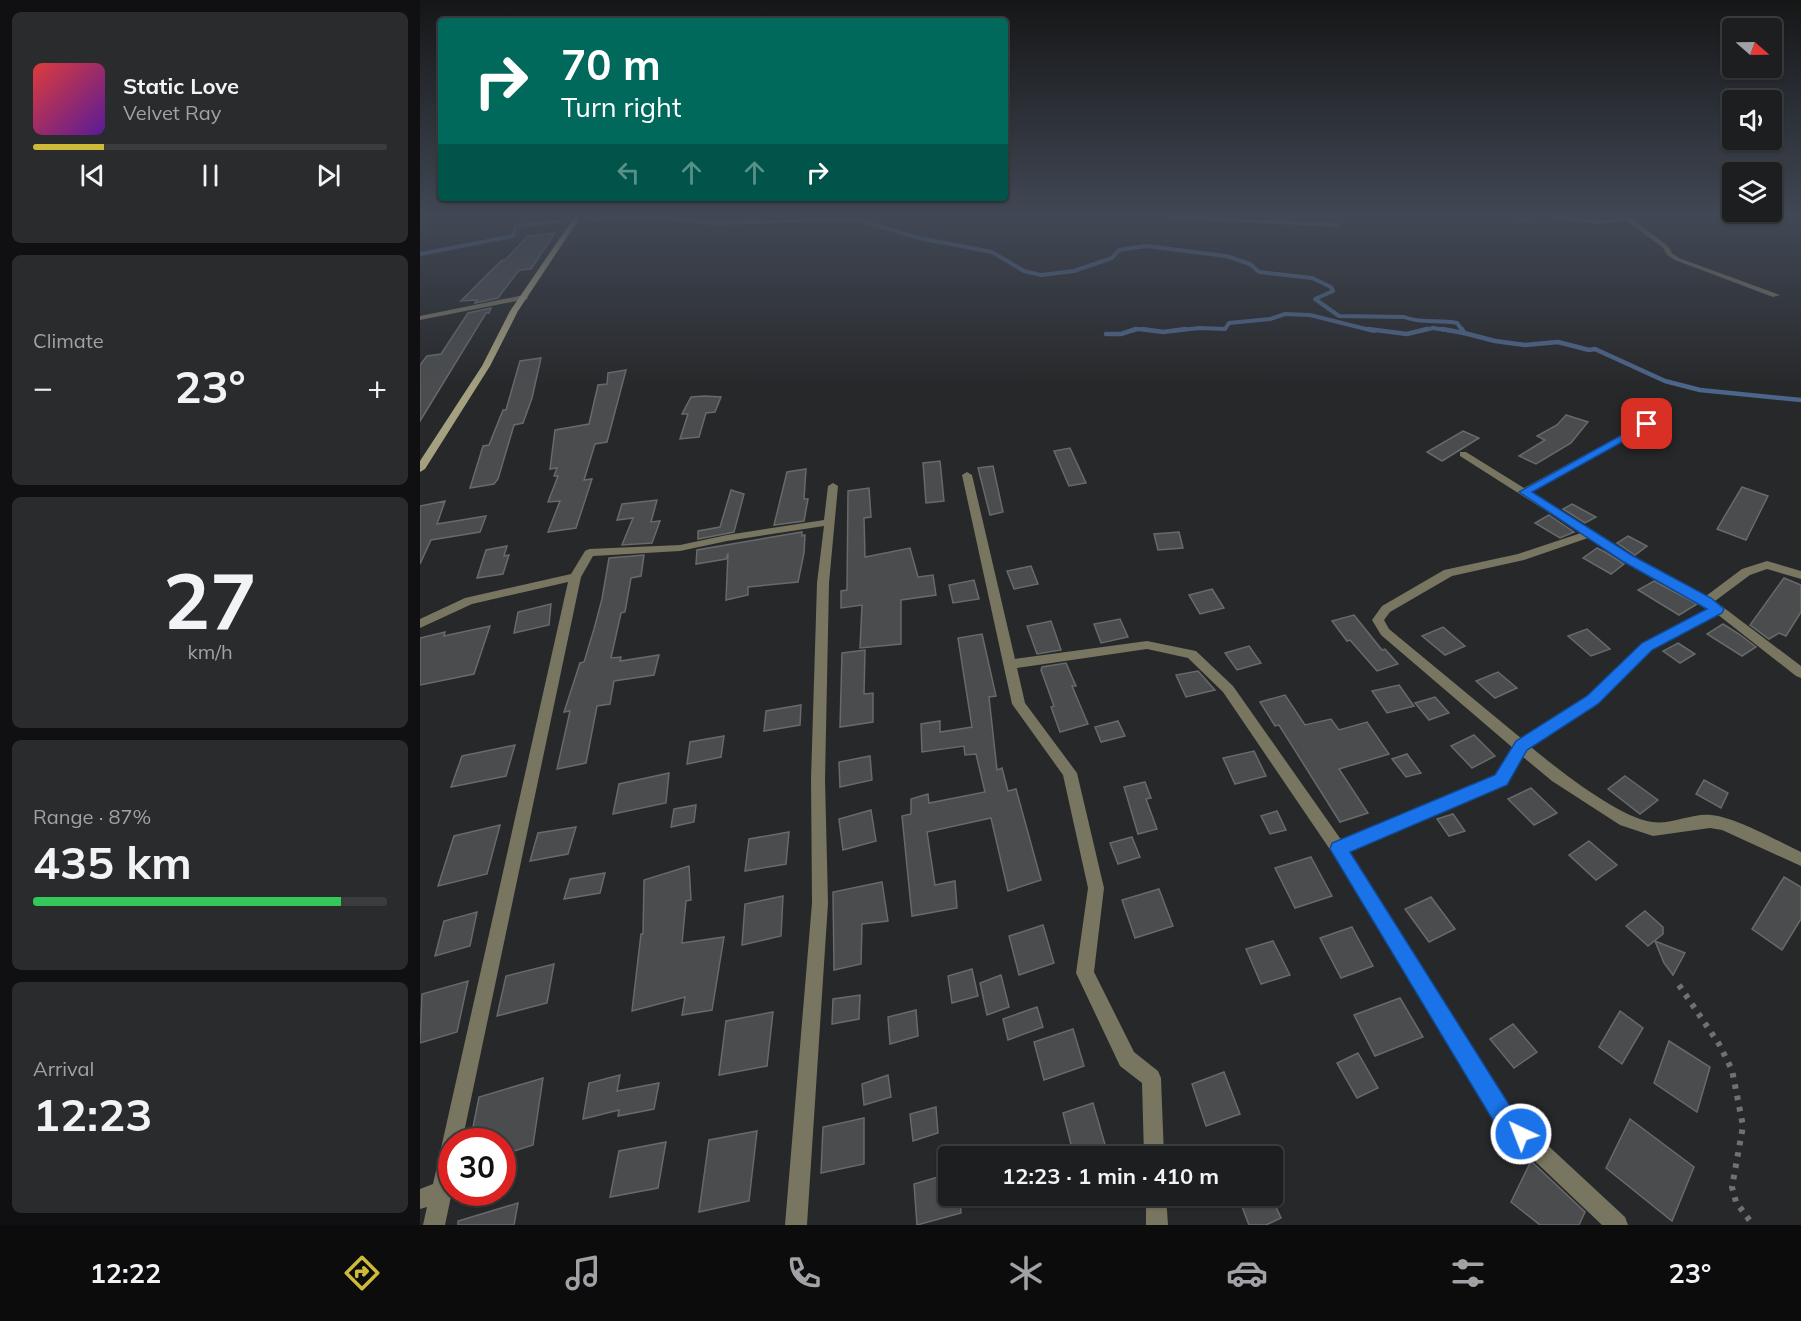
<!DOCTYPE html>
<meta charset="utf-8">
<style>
body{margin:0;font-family:Mulish,sans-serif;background:#2a2b2d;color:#f1f3f6;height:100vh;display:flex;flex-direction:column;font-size:22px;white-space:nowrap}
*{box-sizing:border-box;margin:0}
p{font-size:20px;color:#a0a2a5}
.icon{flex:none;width:33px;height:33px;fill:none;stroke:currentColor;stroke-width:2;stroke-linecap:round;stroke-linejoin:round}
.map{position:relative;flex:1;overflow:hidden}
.drawer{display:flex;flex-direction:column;gap:12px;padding:12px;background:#101012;width:420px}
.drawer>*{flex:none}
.guide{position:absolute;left:18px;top:18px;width:570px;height:183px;border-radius:6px;box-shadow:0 2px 4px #0004,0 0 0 2px #3b3c3e;background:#00695c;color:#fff;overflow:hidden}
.needle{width:39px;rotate:110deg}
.tools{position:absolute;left:1302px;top:18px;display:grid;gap:12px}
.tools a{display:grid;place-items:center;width:60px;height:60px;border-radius:6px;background:#1d1e20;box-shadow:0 2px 4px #0004,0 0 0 2px #3b3c3e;font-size:30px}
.speed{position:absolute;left:18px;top:1128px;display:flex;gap:12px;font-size:30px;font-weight:700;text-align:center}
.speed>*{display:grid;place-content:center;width:78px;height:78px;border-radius:50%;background:#1d1e20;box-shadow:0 2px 4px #0004,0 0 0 2px #3b3c3e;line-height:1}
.speed .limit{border:9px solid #d22;background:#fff;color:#111}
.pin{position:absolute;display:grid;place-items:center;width:51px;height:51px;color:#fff;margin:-26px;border-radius:12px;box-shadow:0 3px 9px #0006}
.me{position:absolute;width:66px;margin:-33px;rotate:317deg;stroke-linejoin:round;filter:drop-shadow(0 0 4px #0008)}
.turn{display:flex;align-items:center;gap:21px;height:126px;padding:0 24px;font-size:27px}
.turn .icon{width:78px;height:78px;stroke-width:2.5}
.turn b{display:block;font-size:42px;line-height:51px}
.lanes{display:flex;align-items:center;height:57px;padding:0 24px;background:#0003;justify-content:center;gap:30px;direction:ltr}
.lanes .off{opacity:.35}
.big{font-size:45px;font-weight:700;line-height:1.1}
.drawer .tile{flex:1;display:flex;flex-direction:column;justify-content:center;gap:9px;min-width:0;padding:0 21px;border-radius:9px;background:#2a2b2d}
.drawer .dial{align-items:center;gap:0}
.dial b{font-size:78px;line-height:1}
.song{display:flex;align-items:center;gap:18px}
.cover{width:72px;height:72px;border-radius:9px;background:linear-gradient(135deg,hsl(0 70% 55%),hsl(270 70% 35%))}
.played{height:6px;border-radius:3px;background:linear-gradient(90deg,#ceb938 20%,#3b3c3e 20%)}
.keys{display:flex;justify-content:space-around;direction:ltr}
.heat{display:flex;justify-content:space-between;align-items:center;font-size:33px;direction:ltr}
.charge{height:9px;border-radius:4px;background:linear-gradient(90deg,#34c759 87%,#3b3c3e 0)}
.trip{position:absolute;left:518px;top:1146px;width:345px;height:60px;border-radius:6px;background:#1d1e20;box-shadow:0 2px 4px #0004,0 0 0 2px #3b3c3e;font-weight:700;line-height:60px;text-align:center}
.dock{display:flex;height:96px;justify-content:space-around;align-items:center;background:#0c0c0d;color:#a0a2a5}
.dock .icon{width:42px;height:42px}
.dock .current{color:#ceb938}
.dock b{font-size:27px;color:#f1f3f6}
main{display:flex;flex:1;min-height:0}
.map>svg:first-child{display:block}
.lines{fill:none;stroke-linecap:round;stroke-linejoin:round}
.stream-far1{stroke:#4c658a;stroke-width:4}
.stream{stroke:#4c658a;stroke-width:4.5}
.building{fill:#4a4c4e;stroke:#67696b;stroke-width:1.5}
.path{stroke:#707173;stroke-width:6;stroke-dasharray:4.5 7;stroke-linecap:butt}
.street{fill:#787561;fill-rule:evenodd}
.secondary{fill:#a5a080;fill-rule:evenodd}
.route{fill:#1a73e8;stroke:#114b97;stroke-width:1.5}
</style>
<main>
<section class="drawer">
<div class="tile">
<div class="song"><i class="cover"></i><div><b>Static Love</b><p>Velvet Ray</p></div></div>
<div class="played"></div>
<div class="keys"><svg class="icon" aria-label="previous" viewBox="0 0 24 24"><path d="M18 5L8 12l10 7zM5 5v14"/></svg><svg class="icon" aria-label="pause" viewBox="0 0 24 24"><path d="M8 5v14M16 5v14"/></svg><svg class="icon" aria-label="next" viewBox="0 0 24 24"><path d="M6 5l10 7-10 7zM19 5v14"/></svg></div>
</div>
<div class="tile"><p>Climate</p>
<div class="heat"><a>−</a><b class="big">23°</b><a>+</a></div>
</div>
<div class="tile dial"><b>27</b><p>km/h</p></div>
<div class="tile"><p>Range · 87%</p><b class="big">435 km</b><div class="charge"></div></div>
<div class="tile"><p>Arrival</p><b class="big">12:23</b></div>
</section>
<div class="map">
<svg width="1381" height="1225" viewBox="0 0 1381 1225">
<rect width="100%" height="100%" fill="#27282a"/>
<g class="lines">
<g class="stream-far1">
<path d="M 168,219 L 234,217 L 295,223 L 434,219 L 499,238 L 572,252 L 604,271 L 621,275 L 654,271 L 692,258 L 699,250 L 726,246 L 806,256 L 830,264 L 839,272 L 892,278 L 911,287 L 913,291 L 895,299 L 919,316 L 984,317 C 1001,324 1019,319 1037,323 L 1043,331"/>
<polyline points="0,254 93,236 96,226 139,221"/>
<polyline points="711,331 718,329 735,331"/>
<polyline points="752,331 780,328 805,329 809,323 850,319 865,314 890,315 954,331"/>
<polyline points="1000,331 1013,328 1032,331"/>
</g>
<g class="stream">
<polyline points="722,329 743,332 766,329"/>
<polyline points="948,329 987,334 1007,329"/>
<polyline points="1022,329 1044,333"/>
<polyline points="1042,329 1044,333 1075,341 1105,345 1138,342 1169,350 1175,349 1245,381 1280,390 1381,400"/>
<polyline points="686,334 701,334 716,329"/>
</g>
</g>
<g class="building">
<polygon points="135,233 111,269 99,270 78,298 55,303 57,300 41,301 81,261 85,260 108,236"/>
<polygon points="71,308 69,313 66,313 0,421 0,365 7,356 21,354 48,313"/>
<polygon points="121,358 112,398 103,423 94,425 78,479 74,484 50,488 63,446 69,445 83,410 86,410 100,361"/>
<polygon points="206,370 187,442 175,444 164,480 172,479 156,528 128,532 140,501 128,502 138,476 134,476 137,468 130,469 135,430 169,424 178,385 187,384 188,373"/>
<polygon points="285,396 301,397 295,412 286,413 279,437 260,439 268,414 262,414 271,397"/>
<polygon points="1146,415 1168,422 1151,443 1116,464 1099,456 1125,440 1117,436 1137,425"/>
<polygon points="1043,431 1059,438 1022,461 1007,452"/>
<polygon points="650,448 666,483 649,486 634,451"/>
<polygon points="520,461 524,501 506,503 503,463"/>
<polygon points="573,466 583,512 570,515 558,468"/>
<polygon points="386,469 384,499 388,499 384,521 354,525 367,472"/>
<polygon points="1322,487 1348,496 1326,540 1297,529"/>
<polygon points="449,488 451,517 444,518 445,557 490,548 498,577 513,575 516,595 481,600 481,644 440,648 442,605 421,608 421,591 427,590 428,491"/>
<polygon points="311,490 324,494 314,532 278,539 278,531 300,527"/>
<polygon points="237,500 231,522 240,521 232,543 202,545 213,518 197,520 202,504"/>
<polygon points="25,501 17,524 66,516 60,532 11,540 0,564 0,506"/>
<polygon points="1152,504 1176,517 1165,523 1143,509"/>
<polygon points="1129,515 1154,532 1140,538 1115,523"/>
<polygon points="382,532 382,536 385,535 384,553 378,582 328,587 328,595 306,600 308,553 306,559 276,564 277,550"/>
<polygon points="759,532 763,548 738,550 734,534"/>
<polygon points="1208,536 1227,546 1215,555 1197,543"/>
<polygon points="87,546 84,556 89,555 83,574 57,578 66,550"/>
<polygon points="1177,548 1185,552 1204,564 1191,574 1163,558"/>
<polygon points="224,555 221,576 211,578 205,612 201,613 191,658 201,657 200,661 239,655 234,675 194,681 190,704 177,706 166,763 137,769 150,711 144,712 160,663 164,662 174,629 182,599 189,558"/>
<polygon points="611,566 618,584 594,589 587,571"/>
<polygon points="1364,578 1381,585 1381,612 1366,636 1359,633 1349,639 1330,625"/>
<polygon points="554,580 559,599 533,603 529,585"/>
<polygon points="1234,581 1277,604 1259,615 1218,590"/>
<polygon points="792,589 804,608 780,614 769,595"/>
<polygon points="131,604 129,625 94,633 98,612"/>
<polygon points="934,615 962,650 965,649 978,664 957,671 930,640 927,641 912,621"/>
<polygon points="700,619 708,637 681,643 674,624"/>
<polygon points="631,621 641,650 617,654 607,626"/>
<polygon points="1303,624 1319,634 1336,647 1322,656 1287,634"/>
<polygon points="70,626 54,674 0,685 0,638 25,632 24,636"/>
<polygon points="1023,627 1045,646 1025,655 1002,636"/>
<polygon points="1167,629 1190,649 1171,656 1148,636"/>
<polygon points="562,634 576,696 569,697 577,770 582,768 588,791 596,789 621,880 588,891 571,818 507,832 515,885 535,881 537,908 492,916 482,816 491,814 491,799 508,794 509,803 565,792 556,754 545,755 544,746 502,752 501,724 520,721 520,732 552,727 538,638"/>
<polygon points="1258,643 1275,654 1260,663 1243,651"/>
<polygon points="829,646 841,663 817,670 805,653"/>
<polygon points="445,650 444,694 453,693 453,722 420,727 422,653"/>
<polygon points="646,663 656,686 652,686 668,724 640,732 631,707 634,706 621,670 622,667"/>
<polygon points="778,671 795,690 766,697 756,675"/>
<polygon points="1078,672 1097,688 1075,698 1056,681"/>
<polygon points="979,685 994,706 967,713 952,691"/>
<polygon points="865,695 885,725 911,719 919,730 947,722 969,754 919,769 948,813 920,822 859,725 855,726 840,702"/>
<polygon points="1015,697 1029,713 1009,720 995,703"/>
<polygon points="381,705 380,725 344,731 346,711"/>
<polygon points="698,721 705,736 681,742 675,727"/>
<polygon points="1054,735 1075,756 1052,768 1031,746"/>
<polygon points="304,736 301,757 267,764 270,742"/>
<polygon points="95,745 86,776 31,787 42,756"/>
<polygon points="834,751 846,776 815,784 803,758"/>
<polygon points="987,754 1001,773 986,777 972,759"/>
<polygon points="450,756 452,780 420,787 419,762"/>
<polygon points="249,773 246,803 193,814 199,784"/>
<polygon points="1205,776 1238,800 1220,814 1188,789"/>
<polygon points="1284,780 1308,793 1301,808 1276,794"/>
<polygon points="725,782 731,798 726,799 737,829 718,834 704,787"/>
<polygon points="1111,788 1137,813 1114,825 1088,799"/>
<polygon points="276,805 274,822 251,827 254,809"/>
<polygon points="451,810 456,841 423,850 419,819"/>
<polygon points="857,811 866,830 850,834 841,816"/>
<polygon points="1033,814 1045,831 1029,836 1017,819"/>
<polygon points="80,825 67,874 18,886 34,836"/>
<polygon points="156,827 148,854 110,861 118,833"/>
<polygon points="369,832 366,864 325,871 329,839"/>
<polygon points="712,837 720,857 698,864 690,843"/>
<polygon points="1169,841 1197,865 1176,880 1149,855"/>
<polygon points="891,857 912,896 875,908 855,868"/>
<polygon points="269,866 271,900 266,901 262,943 304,937 292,1010 262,1015 265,997 212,1011 221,934 223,934 224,880"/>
<polygon points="185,873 180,893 144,899 150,879"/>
<polygon points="1364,877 1381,887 1381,919 1362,950 1332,929"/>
<polygon points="462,882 468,921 442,924 441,964 414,970 413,892"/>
<polygon points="739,889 753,926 715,938 702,900"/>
<polygon points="363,896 361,936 322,945 325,904"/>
<polygon points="1011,897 1035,929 1009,942 985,909"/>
<polygon points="1225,911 1243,927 1243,934 1228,946 1206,926"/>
<polygon points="57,912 50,946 15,956 24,921"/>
<polygon points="623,925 634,963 599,975 589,936"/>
<polygon points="932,927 953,966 921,978 900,938"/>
<polygon points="853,941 870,975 841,984 826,949"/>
<polygon points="1235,941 1265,953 1253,975 1244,963"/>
<polygon points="134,964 127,1003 77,1016 86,976"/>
<polygon points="552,969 558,996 532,1003 528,976"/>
<polygon points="581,975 589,1007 567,1015 560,983"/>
<polygon points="48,981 37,1032 0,1043 2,994"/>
<polygon points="440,995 439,1019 412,1024 413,999"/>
<polygon points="980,998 1003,1037 955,1056 934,1015"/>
<polygon points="617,1007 623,1027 588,1040 583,1019"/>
<polygon points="496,1010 498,1036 470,1044 468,1017"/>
<polygon points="1200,1011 1223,1028 1202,1064 1179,1047"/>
<polygon points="353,1012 347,1066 299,1075 306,1021"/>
<polygon points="1093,1024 1117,1052 1094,1068 1070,1039"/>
<polygon points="653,1029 664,1066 624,1080 614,1042"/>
<polygon points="1249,1041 1290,1067 1277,1112 1234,1083"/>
<polygon points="938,1053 958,1088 937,1098 917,1063"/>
<polygon points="804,1072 820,1114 786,1126 772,1084"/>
<polygon points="200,1075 197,1091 239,1083 234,1109 198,1116 199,1110 163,1119 169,1083"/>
<polygon points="468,1075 471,1097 444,1105 442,1084"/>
<polygon points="123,1078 113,1145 82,1155 82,1142 50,1142 59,1097"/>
<polygon points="673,1103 686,1148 663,1156 654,1156 643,1113"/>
<polygon points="516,1107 518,1133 493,1141 490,1114"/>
<polygon points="444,1118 444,1164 401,1173 403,1127"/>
<polygon points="1210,1119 1274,1167 1252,1221 1186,1168"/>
<polygon points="337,1131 329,1201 279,1212 289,1140"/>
<polygon points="246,1142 238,1188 190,1197 199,1151"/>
<polygon points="1111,1161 1165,1212 1159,1225 1120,1225 1091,1202"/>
<polygon points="528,1174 528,1196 540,1196 541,1213 497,1225 494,1184"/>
<polygon points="818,1196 851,1196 861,1218 846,1225 829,1225"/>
<polygon points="98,1203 94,1225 38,1225 38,1221"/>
</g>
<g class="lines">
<polyline class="path" points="1259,985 1299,1044 1312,1070 1323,1126 1312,1187 1316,1202 1333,1225"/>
<g class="street">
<polygon points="738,216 769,216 918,223 921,225 918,227 741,218"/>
<polygon points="1092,216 1099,216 1113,222 1108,223"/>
<path d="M 1114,216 C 1143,214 1171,223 1200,218 L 1202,217 L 1201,216 L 1215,216 L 1211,218 L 1248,246 L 1252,253 L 1259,258 L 1360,295 L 1353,297 L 1255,260 L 1247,255 L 1243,248 L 1206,220 L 1177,224 Z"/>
<polygon points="104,295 108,297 107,299 0,320 0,316"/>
<path d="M 1227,421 L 1230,422 L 1230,426 L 1111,492 L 1213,556 L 1286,596 L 1322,569 L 1347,561 L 1381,571 L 1381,579 L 1347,569 L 1330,575 L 1295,601 L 1381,666 L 1381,678 L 1376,676 L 1297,614 L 1231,650 L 1177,704 L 1111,747 C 1137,769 1200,818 1232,822 C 1251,825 1272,813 1291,815 C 1315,817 1358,841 1381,852 L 1381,866 L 1302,830 L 1290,828 L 1233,836 L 1200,825 L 1132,781 L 1103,757 L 1086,784 L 929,852 L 1092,1112 L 1205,1217 L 1208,1225 L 1182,1225 L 1078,1126 L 913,854 L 803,692 L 768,658 L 727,649 L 597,668 L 605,703 L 657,773 L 684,888 L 674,972 L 714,1052 L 738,1071 L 741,1078 L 744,1156 L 724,1156 L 722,1083 L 700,1066 L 656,973 L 668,888 L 643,775 L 592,704 L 542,475 L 547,472 L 552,475 L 595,659 L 727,641 L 776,651 L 813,686 L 922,841 L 1076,776 L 1093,748 L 961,635 L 952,620 L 962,606 L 1024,570 L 1098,554 L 1161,533 L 1040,456 L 1040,452 L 1046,452 L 1104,488 ZM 1168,538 L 1205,562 L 1289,608 L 1223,644 L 1167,696 L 1102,739 L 969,629 L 964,620 L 970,612 L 1032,576 L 1104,560 Z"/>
<polygon points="413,483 418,486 409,583 405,779 408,903 387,1225 365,1225 392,903 391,779 397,583 404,526 307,541 260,551 173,556 161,577 42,1142 32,1142 32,1192 25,1225 3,1225 7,1207 0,1209 0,1189 13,1184 148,582 52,604 0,628 0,619 45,598 151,574 165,551 169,549 260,545 307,535 404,520 408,486"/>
<polygon points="726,1196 746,1196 748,1225 726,1225"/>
</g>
<polygon class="secondary" points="155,216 161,216 98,311 70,366 5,469 0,472 0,461 62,366 90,311"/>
</g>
<linearGradient id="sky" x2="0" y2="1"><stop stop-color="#151617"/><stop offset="0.56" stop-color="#414855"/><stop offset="1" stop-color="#414855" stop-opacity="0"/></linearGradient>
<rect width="1381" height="387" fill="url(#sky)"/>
<polygon class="route" points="1227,421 1232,424 1231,426 1112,492 1213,556 1291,598 1304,609 1302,613 1232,650 1178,704 1107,750 1087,785 930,852 1093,1111 1109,1126 1112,1134 1109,1142 1101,1146 1093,1142 1077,1127 910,849 912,843 1075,775 1096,741 1167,696 1222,643 1287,609 1204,562 1099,492"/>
</svg>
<div class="tools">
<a><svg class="needle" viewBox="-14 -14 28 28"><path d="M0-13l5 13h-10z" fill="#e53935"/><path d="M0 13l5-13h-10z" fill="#a0a2a5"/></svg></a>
<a><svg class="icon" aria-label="sound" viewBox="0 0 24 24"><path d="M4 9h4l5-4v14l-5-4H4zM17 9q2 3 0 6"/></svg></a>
<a><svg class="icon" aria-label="layers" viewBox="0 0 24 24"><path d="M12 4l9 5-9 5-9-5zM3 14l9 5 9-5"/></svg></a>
</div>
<div class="speed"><div class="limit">30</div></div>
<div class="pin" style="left:1227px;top:424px;background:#d93025"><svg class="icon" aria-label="arrive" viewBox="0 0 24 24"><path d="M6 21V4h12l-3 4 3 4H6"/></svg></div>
<svg class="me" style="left:1101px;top:1134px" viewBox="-20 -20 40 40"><circle r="17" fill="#1a73e8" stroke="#fff" stroke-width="3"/><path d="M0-11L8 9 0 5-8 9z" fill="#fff"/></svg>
<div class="trip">12:23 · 1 min · 410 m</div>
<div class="guide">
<div class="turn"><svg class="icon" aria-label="right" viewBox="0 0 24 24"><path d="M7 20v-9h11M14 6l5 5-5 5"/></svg><div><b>70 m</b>Turn right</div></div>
<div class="lanes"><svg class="icon off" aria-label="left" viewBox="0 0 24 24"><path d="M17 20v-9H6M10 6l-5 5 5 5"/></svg><svg class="icon off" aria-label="ahead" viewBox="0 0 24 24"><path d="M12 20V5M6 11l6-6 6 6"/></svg><svg class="icon off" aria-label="ahead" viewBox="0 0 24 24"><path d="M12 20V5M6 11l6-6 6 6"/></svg><svg class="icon" aria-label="right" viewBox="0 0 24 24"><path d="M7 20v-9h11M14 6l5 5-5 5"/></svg></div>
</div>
</div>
</main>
<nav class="dock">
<b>12:22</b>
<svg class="icon current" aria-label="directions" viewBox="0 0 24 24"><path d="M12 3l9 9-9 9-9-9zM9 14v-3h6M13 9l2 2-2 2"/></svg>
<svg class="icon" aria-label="music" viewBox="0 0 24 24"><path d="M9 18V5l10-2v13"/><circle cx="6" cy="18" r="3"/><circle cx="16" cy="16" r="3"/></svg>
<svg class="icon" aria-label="phone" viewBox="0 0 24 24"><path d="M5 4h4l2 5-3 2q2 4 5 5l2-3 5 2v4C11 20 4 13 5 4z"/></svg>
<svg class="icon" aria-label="climate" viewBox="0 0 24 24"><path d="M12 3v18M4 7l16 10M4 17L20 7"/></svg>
<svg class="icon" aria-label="car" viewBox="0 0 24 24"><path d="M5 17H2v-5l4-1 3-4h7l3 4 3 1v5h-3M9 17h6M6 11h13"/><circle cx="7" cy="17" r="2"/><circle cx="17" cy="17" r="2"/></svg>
<svg class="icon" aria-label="filters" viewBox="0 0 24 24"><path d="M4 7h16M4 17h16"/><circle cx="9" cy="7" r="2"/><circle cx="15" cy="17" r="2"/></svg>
<b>23°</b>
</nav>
